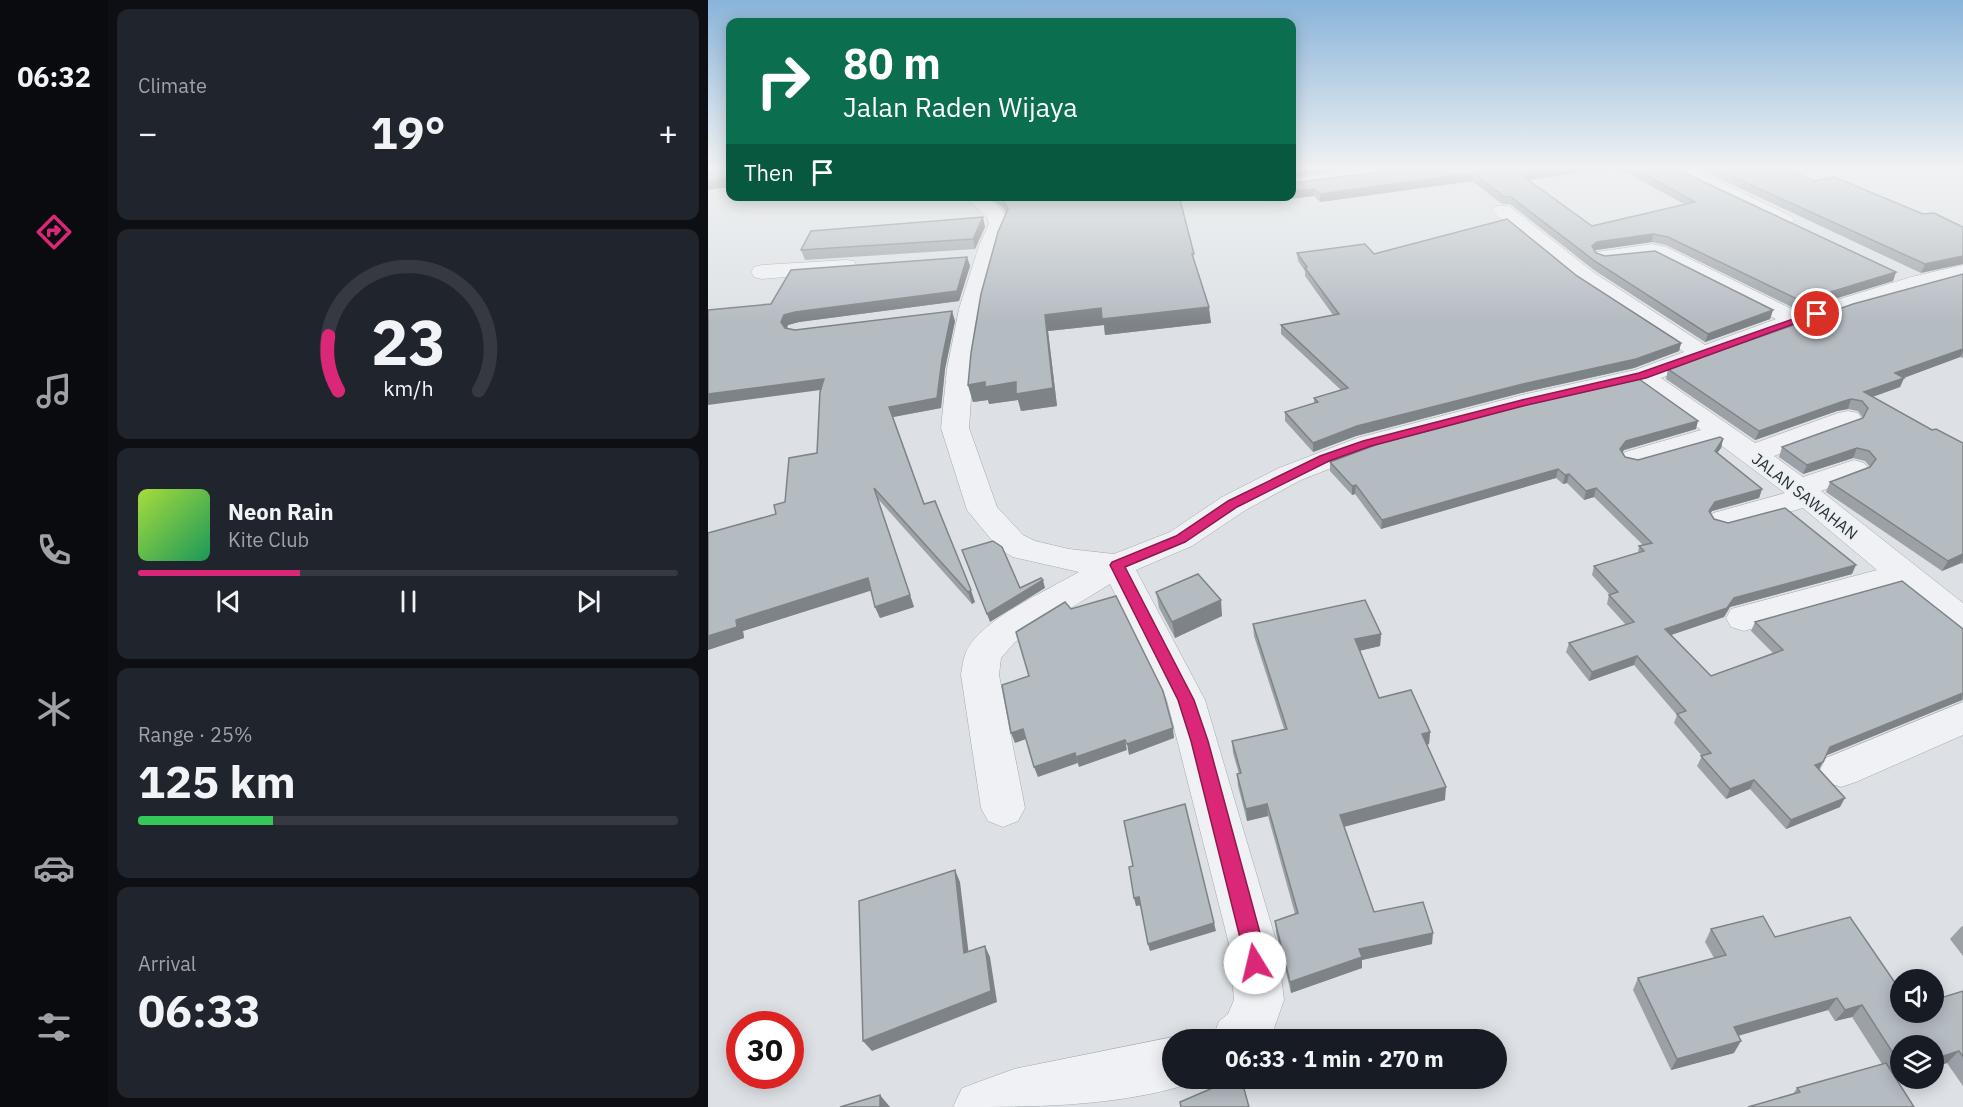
<!DOCTYPE html>
<meta charset="utf-8">
<style>
body{margin:0;font-family:"IBM Plex Sans",sans-serif;background:#20242c;color:#f1f3f6;height:100vh;display:flex;flex-direction:column;font-size:22px;white-space:nowrap}
*{box-sizing:border-box;margin:0}
p{font-size:20px;color:#9ea1a6}
.icon{flex:none;width:33px;height:33px;fill:none;stroke:currentColor;stroke-width:2;stroke-linecap:round;stroke-linejoin:round}
.map{position:relative;flex:1;overflow:hidden}
.drawer{display:flex;flex-direction:column;gap:9px;padding:9px;background:#0d0f14;width:600px}
.drawer>*{flex:none}
.top-card{position:absolute;left:18px;top:18px;width:570px;height:183px;border-radius:12px;box-shadow:0 3px 15px #0003;background:#0b6e4f;color:#fff;overflow:hidden}
.tools{position:absolute;left:1182px;top:969px;display:grid;gap:12px}
.tools a{display:grid;place-items:center;width:54px;height:54px;border-radius:50%;background:#171b24;box-shadow:0 3px 15px #0003;font-size:30px}
.speed{position:absolute;left:18px;top:1011px;display:flex;gap:12px;font-size:30px;font-weight:700;text-align:center}
.speed>*{display:grid;place-content:center;width:78px;height:78px;border-radius:50%;background:#171b24;box-shadow:0 3px 15px #0003;line-height:1}
.speed .limit{border:9px solid #d22;background:#fff;color:#111}
.pin{position:absolute;display:grid;place-items:center;width:51px;height:51px;color:#fff;margin:-26px;border:3px solid #fff;border-radius:50%;box-shadow:0 2px 6px #0007}
.me{position:absolute;width:66px;margin:-33px;rotate:351deg;stroke-linejoin:round;filter:drop-shadow(0 0 4px #0008)}
.turn{display:flex;align-items:center;gap:21px;height:126px;padding:0 18px;font-size:27px}
.turn .icon{width:78px;height:78px;stroke-width:2.5}
.turn b{display:block;font-size:42px;line-height:51px}
.then{display:flex;align-items:center;height:57px;padding:0 18px;background:#0003;gap:12px;font-size:22px}
.big{font-size:45px;font-weight:800;line-height:1.1}
.drawer .widget{flex:1;display:flex;flex-direction:column;justify-content:center;gap:9px;min-width:0;padding:0 21px;border-radius:12px;background:#20242c}
.drawer .dial{align-items:center;gap:0}
.dial svg{height:156px;overflow:visible;fill:none;stroke:#363941;stroke-width:7;stroke-linecap:round;text-anchor:middle}
.dial text{fill:#f1f3f6;stroke:none}
.song{display:flex;align-items:center;gap:18px}
.cover{width:72px;height:72px;border-radius:9px;background:linear-gradient(135deg,hsl(80 70% 55%),hsl(150 70% 35%))}
.played{height:6px;border-radius:3px;background:linear-gradient(90deg,#db2777 30%,#363941 30%)}
.keys{display:flex;justify-content:space-around;direction:ltr}
.heat{display:flex;justify-content:space-between;align-items:center;font-size:33px;direction:ltr}
.charge{height:9px;border-radius:4px;background:linear-gradient(90deg,#34c759 25%,#363941 0)}
.trip{position:absolute;left:454px;top:1029px;width:345px;height:60px;border-radius:30px;background:#171b24;box-shadow:0 3px 15px #0003;font-weight:800;line-height:60px;text-align:center}
main{display:flex;flex:1;min-height:0}
.tab-bar{display:flex;flex-direction:column;width:108px;justify-content:space-around;align-items:center;background:#090b0e;color:#9ea1a6}
.tab-bar .icon{width:42px;height:42px}
.tab-bar .on{color:#db2777}
.tab-bar b{font-size:27px;color:#f1f3f6}
.map>svg:first-child{display:block}
.lines{fill:none;stroke-linecap:round;stroke-linejoin:round}
.street-casing{stroke:#a3a9ae;stroke-width:1}
.street{fill:#eff1f4;fill-rule:evenodd}
.wall{fill:#9ba1a6}
.shaded-wall{fill:#7e8387}
.building{fill:#b4bbc1;stroke:#7e8387;stroke-width:1.5}
.route{fill:#db2777;stroke:#8e194d;stroke-width:1.5}
.labels{text-anchor:middle;dominant-baseline:central;stroke-width:4.5;stroke-linejoin:round;paint-order:stroke}
.street-label{font-size:16px;fill:#28313a;stroke:#ecf0f3}
</style>
<main>
<nav class="tab-bar">
<b>06:32</b>
<svg class="icon on" aria-label="directions" viewBox="0 0 24 24"><path d="M12 3l9 9-9 9-9-9zM9 14v-3h6M13 9l2 2-2 2"/></svg>
<svg class="icon" aria-label="music" viewBox="0 0 24 24"><path d="M9 18V5l10-2v13"/><circle cx="6" cy="18" r="3"/><circle cx="16" cy="16" r="3"/></svg>
<svg class="icon" aria-label="phone" viewBox="0 0 24 24"><path d="M5 4h4l2 5-3 2q2 4 5 5l2-3 5 2v4C11 20 4 13 5 4z"/></svg>
<svg class="icon" aria-label="climate" viewBox="0 0 24 24"><path d="M12 3v18M4 7l16 10M4 17L20 7"/></svg>
<svg class="icon" aria-label="car" viewBox="0 0 24 24"><path d="M5 17H2v-5l4-1 3-4h7l3 4 3 1v5h-3M9 17h6M6 11h13"/><circle cx="7" cy="17" r="2"/><circle cx="17" cy="17" r="2"/></svg>
<svg class="icon" aria-label="filters" viewBox="0 0 24 24"><path d="M4 7h16M4 17h16"/><circle cx="9" cy="7" r="2"/><circle cx="15" cy="17" r="2"/></svg>
</nav>
<section class="drawer">
<div class="widget"><p>Climate</p>
<div class="heat"><a>−</a><b class="big">19°</b><a>+</a></div>
</div>
<div class="widget dial"><svg viewBox="0 0 100 80">
<path d="M14 69A42 42 0 1 1 86 69"/>
<path d="M14 69A42 42 0 0 1 9 41" stroke="#db2777"/>
<text x="50" y="56" font-size="32" font-weight="700">23</text>
<text x="50" y="72" font-size="11">km/h</text>
</svg></div>
<div class="widget">
<div class="song"><i class="cover"></i><div><b>Neon Rain</b><p>Kite Club</p></div></div>
<div class="played"></div>
<div class="keys"><svg class="icon" aria-label="previous" viewBox="0 0 24 24"><path d="M18 5L8 12l10 7zM5 5v14"/></svg><svg class="icon" aria-label="pause" viewBox="0 0 24 24"><path d="M8 5v14M16 5v14"/></svg><svg class="icon" aria-label="next" viewBox="0 0 24 24"><path d="M6 5l10 7-10 7zM19 5v14"/></svg></div>
</div>
<div class="widget"><p>Range · 25%</p><b class="big">125 km</b><div class="charge"></div></div>
<div class="widget"><p>Arrival</p><b class="big">06:33</b></div>
</section>
<div class="map">
<svg width="1255" height="1107" viewBox="0 0 1255 1107">
<rect width="100%" height="100%" fill="#dde1e5"/>
<g class="lines">
<g class="street-casing">
<g id="street">
<polygon points="663,168 714,168 705,173 584,189 584,179"/>
<polygon points="959,168 983,168 1083,216 1086,220 1083,224 1069,224 962,172"/>
<path d="M 255,196 C 278,196 292,200 301,224 L 291,246 L 275,309 L 265,369 L 261,428 L 289,507 L 315,535 L 327,541 L 361,549 L 406,554 L 462,532 L 514,497 L 571,468 L 649,438 L 814,395 L 927,370 L 976,352 L 869,282 L 787,214 L 784,210 L 787,206 L 801,206 L 885,272 L 997,345 L 1068,319 L 946,257 L 895,262 L 888,260 L 884,256 L 888,252 L 944,244 L 958,247 L 1090,312 L 1203,277 L 1255,265 L 1255,279 C 1152,302 1053,341 953,378 L 1047,443 L 1130,413 L 1140,411 L 1150,413 L 1154,419 L 1150,425 L 1066,456 L 1095,477 L 1146,460 L 1156,463 L 1161,469 L 1156,475 L 1113,491 L 1255,603 L 1255,635 L 1242,631 L 1190,587 L 1036,631 L 1023,627 L 1018,618 L 1023,609 L 1169,570 L 1095,508 L 1016,530 L 1005,527 L 1000,520 L 1005,513 L 1077,493 L 1010,443 L 927,467 L 917,464 L 912,458 L 917,452 L 993,430 L 929,385 L 819,410 L 669,450 L 593,480 L 536,511 L 484,546 L 428,570 L 497,700 L 569,944 L 576,1000 L 562,1040 L 504,1040 L 511,1021 L 520,1014 L 526,1000 L 521,944 L 459,700 L 402,584 L 307,642 L 293,658 L 291,675 L 317,808 L 310,821 L 295,827 L 280,821 L 273,808 L 253,675 C 254,668 255,659 258,652 C 272,620 340,590 371,572 L 305,557 L 291,549 L 259,510 L 233,428 L 239,369 L 251,309 L 271,246 L 281,224 L 279,217 Z"/>
<polygon points="138,260 146,261 149,266 146,271 54,279 46,277 43,272 46,267 54,265"/>
<polygon points="1255,702 1255,735 1148,782 1133,787 1118,782 1112,770 1118,758"/>
<path d="M 465,1037 L 470,1040 L 465,1040 L 465,1078 L 486,1078 L 484,1083 C 409,1107 325,1107 245,1107 L 254,1088 L 306,1069 Z"/>
</g>
</g>
<use href="#street" class="street"/>
</g>
<g class="wall">
<polygon points="703,168 899,168 821,180 884,226 976,204 910,168 966,168 1188,272 1185,281 1090,310 958,245 944,242 888,250 886,251 888,253 1065,310 1062,319 997,342 886,270 802,204 794,204 764,181 612,202 606,196 563,201 560,196 584,196 584,184"/>
<polygon points="989,168 1076,168 1106,181 1255,227 1213,273"/>
<polygon points="280,196 477,196 477,199 472,200 487,264 503,323 397,335 396,325 340,331 349,406 313,411 310,400 281,404 280,400 265,402 260,385 298,213 295,208"/>
<polygon points="277,227 267,249 97,260 93,250"/>
<polygon points="589,253 666,254 869,276 973,343 971,351 926,368 813,393 648,436 605,452 577,421 577,412 606,404 606,398 633,390 573,334 573,325 625,315 597,276 597,271 590,261"/>
<polygon points="259,257 262,266 251,301 91,322 80,325 79,329 87,330 247,321 237,369 233,408 185,417 216,504 267,602 264,604 170,499 206,607 172,618 167,607 163,590 35,631 36,638 0,650 0,533 68,514 77,502 109,453 113,390 63,304"/>
<polygon points="1255,274 1255,358 1252,357 1196,378 1192,387 1165,397 1224,430 1255,443 1255,564 1253,563 1234,571 1118,492 1122,482 1162,467 1157,461 1145,458 1095,474 1071,457 1074,447 1155,418 1150,411 1140,409 1129,411 1047,440 958,379 960,369"/>
<polygon points="988,429 916,450 914,453 917,457 930,460 1015,439 1013,448 1009,453 1054,489 1051,498 1004,511 1002,514 1006,519 1144,574 1022,607 1016,617 963,635 1003,676 1065,653 1043,631 1047,622 1255,629 1255,700 1254,700 1118,755 1111,770 1132,807 1078,829 1042,789 1018,799 989,766 994,756 966,723 969,715 926,665 881,681 858,652 861,643 918,625 899,604 901,594 884,575 886,566 930,553 931,546 935,545 886,497 876,500 859,483 855,484 848,478 673,529 647,494 644,495 622,471 622,462"/>
<polygon points="448,592 514,616 467,638 451,608"/>
<polygon points="545,624 673,634 672,646 651,651 671,698 722,732 721,744 719,745 737,800 636,826 666,912 724,944 654,960 654,968 583,993 568,932 567,921 587,914 560,816 539,821 530,786 529,774 531,774 525,753 524,741 576,729 546,636"/>
<polygon points="1255,926 1255,956 1242,939 1253,927"/>
<polygon points="1003,929 1067,937 1192,1012 1255,991 1255,1086 1239,1063 1226,1067 1226,1046 1192,1046 1192,1076 1085,1094 1089,1088 1174,1064 1144,1017 1127,1021 1120,1010 1030,1036 1026,1053 963,1070 925,990 930,978 1006,958 997,942"/>
</g>
<g class="shaded-wall">
<polygon points="592,168 645,168 584,177 584,178 584,169"/>
<polygon points="851,168 899,168 811,181 812,174"/>
<polygon points="765,173 764,181 612,202 612,194"/>
<polygon points="22,178 22,187 0,190 0,181"/>
<polygon points="606,189 606,196 563,201 563,196 584,196 584,191"/>
<polygon points="469,196 477,196 477,199 469,200"/>
<polygon points="275,217 277,227 267,249 265,239"/>
<polygon points="945,234 944,242 888,250 882,254 884,246 889,242"/>
<polygon points="1255,256 1255,264 1213,273 1217,264"/>
<polygon points="259,257 262,266 251,301 91,322 80,325 77,332 73,322 76,315"/>
<polygon points="1188,272 1185,281 1090,310 1093,301"/>
<polygon points="501,307 503,323 397,335 396,325 340,331 349,406 313,411 310,400 281,404 280,400 265,402 260,385 337,315 393,308"/>
<polygon points="1065,310 1062,319 997,342 1000,334"/>
<polygon points="244,311 247,321 237,369 233,408 185,417 181,407"/>
<polygon points="973,343 971,351 926,368 813,393 648,436 605,452 605,443 649,426"/>
<polygon points="1255,349 1255,352 1252,357 1187,381 1196,378 1192,387 1152,401 1156,392 1187,373"/>
<polygon points="116,379 120,389 0,405 0,394"/>
<polygon points="1143,399 1140,409 1129,411 1047,440 1051,431 1133,402"/>
<polygon points="990,421 988,429 916,450 910,458 912,449 918,441"/>
<polygon points="1015,439 1013,448 1004,460 1007,451"/>
<polygon points="1149,448 1145,458 1095,474 1099,465"/>
<polygon points="850,469 848,478 673,529 674,520"/>
<polygon points="861,474 859,483 855,484 857,475"/>
<polygon points="648,485 647,494 644,495 644,486"/>
<polygon points="166,488 206,607 172,618 167,607"/>
<polygon points="888,488 886,497 876,500 878,491"/>
<polygon points="1054,489 1051,498 1004,511 998,520 1001,511 1007,502"/>
<polygon points="1255,554 1255,559 1253,563 1234,571 1240,561"/>
<polygon points="1148,565 1144,574 1022,607 1016,617 954,638 957,629 1026,598"/>
<polygon points="160,578 165,590 35,631 36,638 0,650 0,636 28,620"/>
<polygon points="335,580 337,588 282,622 279,614"/>
<polygon points="263,590 267,602 264,604 260,592"/>
<polygon points="513,600 514,616 467,638 464,622"/>
<polygon points="673,634 672,646 646,652 647,639"/>
<polygon points="929,656 926,665 881,681 884,672"/>
<polygon points="1255,693 1254,700 1117,756 1122,747"/>
<polygon points="465,728 466,738 421,755 419,744"/>
<polygon points="315,729 318,739 307,743 303,733"/>
<polygon points="722,732 721,744 713,746 714,734"/>
<polygon points="417,740 419,750 371,767 368,757"/>
<polygon points="367,753 370,763 330,777 326,767"/>
<polygon points="1115,762 1110,771 1107,765"/>
<polygon points="1046,780 1042,789 1018,799 1022,789"/>
<polygon points="738,787 737,800 632,828 632,815"/>
<polygon points="1137,798 1132,807 1078,829 1083,820"/>
<polygon points="559,804 560,816 539,821 538,809"/>
<polygon points="247,870 252,882 262,964 256,953"/>
<polygon points="431,897 434,905 428,906 426,898"/>
<polygon points="506,923 508,931 442,951 440,944"/>
<polygon points="725,933 724,944 654,960 654,968 583,993 582,982 651,949"/>
<polygon points="277,946 282,957 289,1002 164,1051 155,1041"/>
<polygon points="1129,998 1120,1010 1018,1039 1026,1027"/>
<polygon points="1154,1005 1144,1017 1127,1021 1137,1010"/>
<polygon points="1033,1041 1026,1053 963,1070 969,1059"/>
<polygon points="1251,1051 1239,1063 1226,1067 1226,1059"/>
<polygon points="1192,1069 1192,1076 1183,1079"/>
<polygon points="172,1095 182,1107 172,1107"/>
</g>
<g class="building">
<polygon points="0,168 22,168 22,178 0,181"/>
<polygon points="703,168 851,168 812,174 884,226 987,202 925,168 966,168 1188,272 1093,301 960,237 945,234 889,242 884,246 888,253 897,256 947,251 1065,310 1000,334 888,262 803,197 795,196 765,173 612,194 606,189 584,191 584,183"/>
<polygon points="1006,168 1076,168 1106,181 1126,177 1215,214 1226,213 1255,227 1255,256 1217,264"/>
<polygon points="293,196 471,196 486,254 484,254 501,307 394,319 393,308 337,315 345,388 308,394 308,382 277,387 277,382 260,385 263,353 273,294 290,232 300,209"/>
<polygon points="275,217 265,239 93,250 103,231"/>
<polygon points="799,219 869,276 973,343 928,359 815,384 649,426 605,443 577,412 610,402 606,398 640,388 573,325 631,314 597,268 599,267 589,253 657,244 666,254"/>
<polygon points="259,257 249,291 87,312 76,315 73,322 77,328 87,330 244,311 234,359 229,398 181,407 216,504 227,501 263,590 260,592 166,488 202,595 167,607 160,578 28,620 29,627 0,636 0,533 68,514 66,505 77,502 81,458 109,453 112,392 116,379 0,394 0,310 63,304 83,270"/>
<polygon points="1255,274 1255,349 1187,373 1196,378 1156,392 1224,430 1228,429 1255,443 1255,554 1240,561 1122,482 1162,467 1168,459 1161,451 1149,448 1099,465 1074,447 1155,418 1160,408 1154,401 1143,399 1133,402 1051,431 960,369 1145,304"/>
<polygon points="931,379 990,421 918,441 912,449 917,457 930,460 1012,437 1015,439 1007,451 1054,489 1007,502 1001,511 1006,519 1020,523 1077,508 1148,565 1026,598 1019,608 957,629 1003,676 1075,650 1047,622 1194,581 1255,629 1255,693 1122,747 1115,762 1107,765 1137,798 1083,820 1046,780 1022,789 993,756 1003,753 969,714 978,711 929,656 884,672 861,643 926,622 901,595 910,592 886,566 936,551 931,546 944,543 888,488 878,491 861,474 857,475 850,469 674,520 648,485 644,486 622,462 670,444 821,404"/>
<polygon points="285,541 294,547 312,588 333,578 335,580 279,614 254,550"/>
<polygon points="490,574 513,600 464,622 448,592"/>
<polygon points="408,596 455,691 465,728 419,744 417,740 368,757 367,753 326,767 315,729 303,733 294,685 321,676 308,632 357,602 363,609"/>
<polygon points="657,600 673,634 647,639 671,698 703,690 722,732 714,734 738,787 632,815 666,912 715,902 725,933 651,949 654,957 582,982 567,921 590,913 559,804 538,809 529,774 533,773 524,741 579,729 545,624"/>
<polygon points="477,804 506,923 440,944 431,897 426,898 421,867 425,866 416,821"/>
<polygon points="247,870 256,953 277,946 283,991 155,1041 151,901"/>
<polygon points="1055,916 1067,937 1142,917 1192,990 1192,1012 1226,1012 1226,1000 1255,991 1255,1057 1251,1051 1226,1059 1226,1046 1192,1046 1192,1064 1154,1005 1137,1010 1129,998 1026,1027 1033,1041 969,1059 930,978 1018,955 1003,929"/>
<polygon points="1178,1063 1206,1107 1040,1107 1092,1092 1089,1088"/>
<polygon points="528,1078 533,1078 541,1107 473,1107 472,1102"/>
<polygon points="172,1095 172,1107 132,1107"/>
</g>
<linearGradient id="sky" x2="0" y2="1"><stop stop-color="#89b4d9"/><stop offset="0.52" stop-color="#f0f2f3"/><stop offset="1" stop-color="#f0f2f3" stop-opacity="0"/></linearGradient>
<rect width="1255" height="323" fill="url(#sky)"/>
<polygon class="route" points="1105,312 1113,314 938,378 815,406 663,446 621,461 529,507 477,542 417,567 486,700 500,741 555,944 557,963 554,970 547,973 540,970 483,741 470,700 402,565 404,562 468,536 520,501 612,456 655,441 814,400 931,373"/>
<g class="labels">
<g class="street-label">
<text transform="translate(1097 496) rotate(38)">JALAN SAWAHAN</text>
</g>
</g>
</svg>
<div class="tools">
<a><svg class="icon" aria-label="sound" viewBox="0 0 24 24"><path d="M4 9h4l5-4v14l-5-4H4zM17 9q2 3 0 6"/></svg></a>
<a><svg class="icon" aria-label="layers" viewBox="0 0 24 24"><path d="M12 4l9 5-9 5-9-5zM3 14l9 5 9-5"/></svg></a>
</div>
<div class="speed"><div class="limit">30</div></div>
<div class="pin" style="left:1109px;top:314px;background:#d93025"><svg class="icon" aria-label="arrive" viewBox="0 0 24 24"><path d="M6 21V4h12l-3 4 3 4H6"/></svg></div>
<svg class="me" style="left:547px;top:963px" viewBox="-20 -20 40 40"><circle r="19" fill="#fff"/><path d="M0-13L10 11 0 6-10 11z" fill="#db2777"/></svg>
<div class="trip">06:33 · 1 min · 270 m</div>
<div class="top-card">
<div class="turn"><svg class="icon" aria-label="right" viewBox="0 0 24 24"><path d="M7 20v-9h11M14 6l5 5-5 5"/></svg><div><b>80 m</b>Jalan Raden Wijaya</div></div>
<div class="then">Then<svg class="icon" aria-label="arrive" viewBox="0 0 24 24"><path d="M6 21V4h12l-3 4 3 4H6"/></svg></div>
</div>
</div>
</main>
